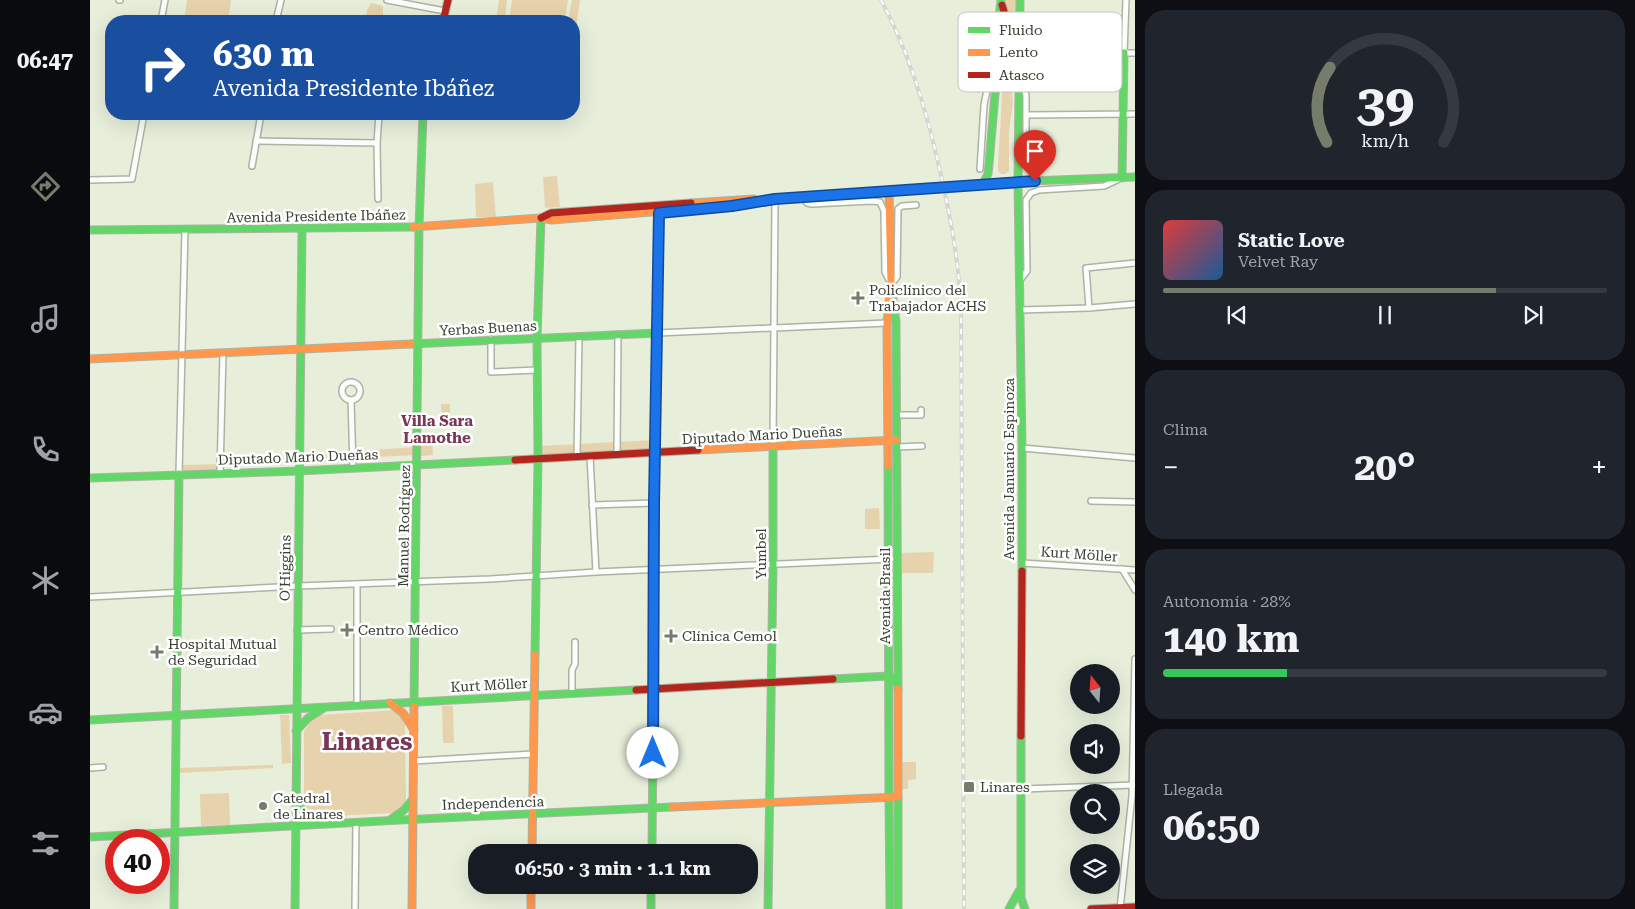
<!DOCTYPE html>
<html lang="es">
<meta charset="utf-8">
<style>
body{margin:0;font-family:"Roboto Serif",serif;background:#20242c;color:#f1f3f6;height:100vh;display:flex;flex-direction:column;font-size:19px;white-space:nowrap}
*{box-sizing:border-box;margin:0}
p{font-size:16px;color:#9ea1a6}
.icon{flex:none;width:28px;height:28px;fill:none;stroke:currentColor;stroke-width:2;stroke-linecap:round;stroke-linejoin:round}
.map{position:relative;flex:1;overflow:hidden}
.sheet{display:flex;flex-direction:column;gap:10px;padding:10px;background:#0d0f14;width:500px}
.sheet>*{flex:none}
.guide{position:absolute;left:15px;top:15px;width:475px;height:105px;border-radius:20px;box-shadow:0 5px 20px #0002;background:#1a4fa0;color:#fff;overflow:hidden}
.needle{width:32px;rotate:343deg}
.buttons{position:absolute;left:980px;top:664px;display:grid;gap:10px}
.buttons a{display:grid;place-items:center;width:50px;height:50px;border-radius:50%;background:#171b24;box-shadow:0 5px 20px #0002;font-size:25px}
.speed{position:absolute;left:15px;top:829px;display:flex;gap:10px;font-size:25px;font-weight:700;text-align:center}
.speed>*{display:grid;place-content:center;width:65px;height:65px;border-radius:50%;background:#171b24;box-shadow:0 5px 20px #0002;line-height:1}
.speed .limit{border:8px solid #d22;background:#fff;color:#111}
.pin{position:absolute;display:grid;place-items:center;width:42px;height:42px;color:#fff;margin:-51px -21px;border-radius:50% 50% 50% 0;rotate:-45deg;box-shadow:0 0 5px #0007}
.pin .icon{rotate:45deg}
.me{position:absolute;width:55px;margin:-28px;rotate:0deg;stroke-linejoin:round;filter:drop-shadow(0 0 4px #0008)}
.turn{display:flex;align-items:center;gap:18px;height:105px;padding:0 25px;font-size:22px}
.turn .icon{width:65px;height:65px;stroke-width:2.5}
.turn b{display:block;font-size:35px;line-height:42px}
.big{font-size:38px;font-weight:700;line-height:1.1}
.sheet .tile{flex:1;display:flex;flex-direction:column;justify-content:center;gap:8px;min-width:0;padding:0 18px;border-radius:20px;background:#20242c}
.sheet .dial{align-items:center;gap:0}
.dial svg{height:130px;overflow:visible;fill:none;stroke:#363941;stroke-width:7;stroke-linecap:round;text-anchor:middle}
.dial text{fill:#f1f3f6;stroke:none}
.song{display:flex;align-items:center;gap:15px}
.cover{width:60px;height:60px;border-radius:8px;background:linear-gradient(135deg,hsl(0 70% 55%),hsl(210 70% 35%))}
.played{height:5px;border-radius:2px;background:linear-gradient(90deg,#757c6c 75%,#363941 75%)}
.keys{display:flex;justify-content:space-around;direction:ltr}
.heat{display:flex;justify-content:space-between;align-items:center;font-size:28px;direction:ltr}
.charge{height:8px;border-radius:4px;background:linear-gradient(90deg,#34c759 28%,#363941 0)}
.trip{position:absolute;left:378px;top:844px;width:290px;height:50px;border-radius:20px;background:#171b24;box-shadow:0 5px 20px #0002;font-weight:700;line-height:50px;text-align:center}
main{display:flex;flex:1;min-height:0}
.tabs{display:flex;flex-direction:column;width:90px;justify-content:space-around;align-items:center;background:#090b0e;color:#9ea1a6}
.tabs .icon{width:35px;height:35px}
.tabs .on{color:#757c6c}
.tabs b{font-size:22px;color:#f1f3f6}
.map>svg:first-child{display:block}
.green{fill:#e6d3ad}
.lines{fill:none;stroke-linecap:round;stroke-linejoin:round}
.street-casing{stroke:#adb3a4;stroke-width:8}
.fast-casing{stroke:#adb3a4;stroke-width:9}
.slow-casing{stroke:#adb3a4;stroke-width:9}
.jam-casing{stroke:#adb3a4;stroke-width:9}
.street{stroke:#fbfdfa;stroke-width:5}
.fast{stroke:#63d668;stroke-width:7}
.slow{stroke:#ff974d;stroke-width:7}
.jam{stroke:#b3261e;stroke-width:7}
.rail-casing{stroke:#d4d7d1;stroke-width:4}
.rail{stroke:#fff;stroke-width:2;stroke-dasharray:5.5;stroke-linecap:butt}
.route-casing{stroke:#114b97;stroke-width:12}
.route{stroke:#1a73e8;stroke-width:9}
.poi-dot{fill:#757c6c;stroke:#fff;stroke-width:2}
.labels{text-anchor:middle;dominant-baseline:central;stroke-width:5;stroke-linejoin:round;paint-order:stroke}
.street-label{font-size:14px;fill:#383e30;stroke:#fff}
.poi-label{font-size:14px;fill:#383e30;stroke:#fff;text-anchor:start}
.neighbourhood-label{font-size:15px;font-weight:bold;fill:#7b3856;stroke:#fff}
.town-label{font-size:24px;font-weight:bold;fill:#7b3856;stroke:#fff}
.key{fill:#fff;stroke:#c3c5c1;stroke-width:1}
.key-label{font-size:14px;fill:#383e30}
</style>
<main>
<nav class="tabs">
<b>06:47</b>
<svg class="icon on" aria-label="directions" viewBox="0 0 24 24"><path d="M12 3l9 9-9 9-9-9zM9 14v-3h6M13 9l2 2-2 2"/></svg>
<svg class="icon" aria-label="music" viewBox="0 0 24 24"><path d="M9 18V5l10-2v13"/><circle cx="6" cy="18" r="3"/><circle cx="16" cy="16" r="3"/></svg>
<svg class="icon" aria-label="phone" viewBox="0 0 24 24"><path d="M5 4h4l2 5-3 2q2 4 5 5l2-3 5 2v4C11 20 4 13 5 4z"/></svg>
<svg class="icon" aria-label="climate" viewBox="0 0 24 24"><path d="M12 3v18M4 7l16 10M4 17L20 7"/></svg>
<svg class="icon" aria-label="car" viewBox="0 0 24 24"><path d="M5 17H2v-5l4-1 3-4h7l3 4 3 1v5h-3M9 17h6M6 11h13"/><circle cx="7" cy="17" r="2"/><circle cx="17" cy="17" r="2"/></svg>
<svg class="icon" aria-label="filters" viewBox="0 0 24 24"><path d="M4 7h16M4 17h16"/><circle cx="9" cy="7" r="2"/><circle cx="15" cy="17" r="2"/></svg>
</nav>
<div class="map">
<svg width="1045" height="909" viewBox="0 0 1045 909">
<rect width="100%" height="100%" fill="#e7efdb"/>
<g class="green">
<polygon points="97,0 141,0 138,21 94,21"/>
<polygon points="409,0 417,0 415,21 406,21"/>
<polygon points="422,0 478,0 475,21 419,21"/>
<polygon points="482,0 490,0 484,43 484,21 478,21"/>
<polygon points="915,0 926,0 927,48"/>
<polygon points="281,3 293,6 293,15 289,21 280,21 276,16 277,10"/>
<polygon points="913,77 921,79 923,103 919,131 919,171 915,174 911,174 908,171 908,166"/>
<polygon points="467,176 470,207 455,208 453,177"/>
<polygon points="403,182 406,217 386,217 385,184"/>
<polygon points="351,404 360,404 360,426 352,426"/>
<polygon points="342,435 343,455 331,456 330,436"/>
<polygon points="564,440 564,451 449,457 450,446"/>
<polygon points="327,447 327,455 266,458 266,451"/>
<polygon points="263,453 263,460 213,463 213,456"/>
<polygon points="129,464 129,472 91,473 91,465"/>
<polygon points="789,508 790,529 775,529 775,509"/>
<polygon points="844,552 843,573 809,573 809,553"/>
<polygon points="352,706 363,706 364,743 353,743"/>
<polygon points="306,710 308,712 315,722 316,802 314,805 305,813 224,817 218,812 214,806 214,731 222,719 230,715"/>
<polygon points="190,715 199,715 201,763 192,764"/>
<polygon points="811,762 826,762 826,779 818,780 818,789 810,789"/>
<polygon points="183,765 183,768 89,773 89,768"/>
<polygon points="139,793 140,825 111,826 110,794"/>
</g>
<g class="lines">
<g class="street-casing">
<g id="street">
<polyline points="29,0 30,0"/>
<polyline points="297,0 355,11"/>
<polyline points="1036,0 1034,53 1045,53"/>
<polyline points="187,17 191,0"/>
<polyline points="71,21 75,0"/>
<polyline points="930,82 936,95 936,160 939,165 944,167"/>
<polyline points="936,115 1045,114"/>
<polyline points="166,141 287,143"/>
<polyline points="162,166 171,114"/>
<polyline points="890,169 894,105 903,61"/>
<polyline points="0,180 42,179 54,114"/>
<polyline points="712,197 717,203 722,204 782,201 790,202 794,211 795,272 801,284 807,277 808,209 812,206 826,205"/>
<polyline points="288,199 287,143 289,114"/>
<polyline points="930,280 937,271 936,200 941,193 949,190 1014,186 1027,180"/>
<polyline points="999,308 996,268 1045,263"/>
<polyline points="930,310 999,308 1045,304"/>
<polyline points="567,333 797,323"/>
<polyline points="401,339 401,372 447,370"/>
<circle cx="261" cy="391" r="9"/>
<polyline points="261,400 263,468"/>
<polyline points="806,415 831,415 831,410"/>
<polyline points="683,446 685,199"/>
<polyline points="806,447 832,446"/>
<polyline points="932,448 1045,458"/>
<polyline points="527,454 528,334"/>
<polyline points="487,456 489,336"/>
<polyline points="500,456 506,572"/>
<polyline points="130,473 133,353"/>
<polyline points="89,474 95,229"/>
<polyline points="1001,501 1045,502"/>
<polyline points="502,505 564,503"/>
<polyline points="932,563 1045,570"/>
<polyline points="1032,569 1045,590"/>
<polyline points="267,584 267,705"/>
<polyline points="0,597 208,586 400,579 506,572 801,559"/>
<polyline points="207,630 241,629"/>
<polyline points="482,693 482,670 485,664 485,642"/>
<polyline points="324,761 443,754"/>
<polyline points="0,768 13,767"/>
<polyline points="932,789 1045,785"/>
<polyline points="265,909 266,822"/>
<polyline points="1030,909 1042,796 1045,659"/>
</g>
</g>
<g class="fast-casing">
<g id="fast">
<polyline points="930,0 928,182 932,448 932,571"/>
<polyline points="930,54 1034,53 1032,178"/>
<polyline points="893,184 898,174 899,164 906,83 905,53 911,0"/>
<polyline points="680,199 914,182 1045,177"/>
<polyline points="612,208 643,206 685,199"/>
<polyline points="0,230 323,227"/>
<polyline points="801,284 806,322 808,689"/>
<polyline points="321,344 567,333"/>
<polyline points="798,466 799,798"/>
<polyline points="0,478 209,471 425,460"/>
<polyline points="445,655 448,458 447,338 451,218"/>
<polyline points="743,679 799,676 804,678 807,684"/>
<polyline points="324,707 329,227 333,114"/>
<polyline points="0,720 546,690"/>
<polyline points="206,731 218,718 234,708"/>
<polyline points="931,736 931,898 935,909"/>
<polyline points="808,797 808,909"/>
<polyline points="799,798 800,909"/>
<polyline points="207,802 215,815 227,824"/>
<polyline points="300,820 314,810 323,799"/>
<polyline points="0,837 310,820 582,807"/>
<polyline points="562,852 566,378"/>
<polyline points="561,885 561,909"/>
<polyline points="84,909 89,474"/>
<polyline points="205,909 212,228"/>
<polyline points="678,909 683,565 683,446"/>
<polyline points="919,909 929,891"/>
</g>
</g>
<g class="slow-casing">
<g id="slow">
<polyline points="601,203 664,199"/>
<polyline points="323,227 451,218 462,220 612,208"/>
<polyline points="0,359 321,344"/>
<polyline points="566,378 569,213"/>
<polyline points="608,450 806,440"/>
<polyline points="798,466 797,323 801,284 799,190"/>
<polyline points="300,703 313,713 324,730"/>
<polyline points="582,807 808,797 808,689"/>
<polyline points="442,852 445,655"/>
<polyline points="441,885 441,909"/>
<polyline points="322,909 324,707"/>
</g>
</g>
<g class="jam-casing">
<g id="jam">
<polyline points="912,5 924,45 930,53"/>
<polyline points="353,21 358,0"/>
<polyline points="451,218 461,213 601,203"/>
<polyline points="425,460 608,450"/>
<polyline points="546,690 743,679"/>
<polyline points="931,736 932,571"/>
<polyline points="1001,909 1045,907"/>
</g>
</g>
<use href="#street" class="street"/>
<use href="#fast" class="fast"/>
<use href="#slow" class="slow"/>
<use href="#jam" class="jam"/>
<g class="rail-casing">
<path id="rail" d="M 791,0 C 820,54 837,112 850,171 C 861,218 869,263 871,310 L 874,909"/>
</g>
<use href="#rail" class="rail"/>
</g>
<g class="lines">
<g class="route-casing">
<polyline id="route" points="563,753 564,503 569,213 642,206 685,199 945,181"/>
</g>
<use href="#route" class="route"/>
</g>
<g class="poi-dot">
<path d="M765.5 290.5h5v5h5v5h-5v5h-5v-5h-5v-5h5z"/>
<path d="M254.5 622.5h5v5h5v5h-5v5h-5v-5h-5v-5h5z"/>
<path d="M578.5 628.5h5v5h5v5h-5v5h-5v-5h-5v-5h5z"/>
<path d="M64.5 644.5h5v5h5v5h-5v5h-5v-5h-5v-5h5z"/>
<rect x="873" y="781" width="12" height="12" rx="2.5"/>
<circle cx="173" cy="806" r="5"/>
</g>
<g class="labels">
<g class="street-label">
<text transform="translate(226 216) rotate(-1)">Avenida Presidente Ibáñez</text>
<text transform="translate(398 328) rotate(-3)">Yerbas Buenas</text>
<text transform="translate(672 435) rotate(-3)">Diputado Mario Dueñas</text>
<text transform="translate(208 457) rotate(-2)">Diputado Mario Dueñas</text>
<text transform="translate(919 469) rotate(-90)">Avenida Januario Espinoza</text>
<text transform="translate(314 526) rotate(-89)">Manuel Rodríguez</text>
<text transform="translate(671 554) rotate(-90)">Yumbel</text>
<text transform="translate(989 554) rotate(4)">Kurt Möller</text>
<text transform="translate(195 568) rotate(-89)">O'Higgins</text>
<text transform="translate(795 596) rotate(-90)">Avenida Brasil</text>
<text transform="translate(399 685) rotate(-3)">Kurt Möller</text>
<text transform="translate(403 803) rotate(-2)">Independencia</text>
</g>
<g class="poi-label">
<text x="779" y="290">Policlínico del<tspan x="779" dy="16">Trabajador ACHS</tspan></text>
<text x="268" y="630">Centro Médico</text>
<text x="592" y="636">Clínica Cemol</text>
<text x="78" y="644">Hospital Mutual<tspan x="78" dy="16">de Seguridad</tspan></text>
<text x="890" y="787">Linares</text>
<text x="183" y="798">Catedral<tspan x="183" dy="16">de Linares</tspan></text>
</g>
<g class="neighbourhood-label">
<text x="347" y="421">Villa Sara<tspan x="347" dy="17">Lamothe</tspan></text>
</g>
<g class="town-label">
<text x="277" y="742">Linares</text>
</g>
</g>
<rect x="868" y="12" width="164" height="80" rx="8" class="key"/>
<rect x="878" y="27" width="22" height="6" fill="#63d668"/>
<rect x="878" y="49" width="22" height="7" fill="#ff974d"/>
<rect x="878" y="72" width="22" height="6" fill="#b3261e"/>
<g class="key-label">
<text x="909" y="35">Fluido</text>
<text x="909" y="57">Lento</text>
<text x="909" y="80">Atasco</text>
</g>
</svg>
<div class="buttons">
<a><svg class="needle" viewBox="-14 -14 28 28"><path d="M0-13l5 13h-10z" fill="#e53935"/><path d="M0 13l5-13h-10z" fill="#9ea1a6"/></svg></a>
<a><svg class="icon" aria-label="sound" viewBox="0 0 24 24"><path d="M4 9h4l5-4v14l-5-4H4zM17 9q2 3 0 6"/></svg></a>
<a><svg class="icon" aria-label="search" viewBox="0 0 24 24"><circle cx="10" cy="10" r="6"/><path d="M15 15l6 6"/></svg></a>
<a><svg class="icon" aria-label="layers" viewBox="0 0 24 24"><path d="M12 4l9 5-9 5-9-5zM3 14l9 5 9-5"/></svg></a>
</div>
<div class="speed"><div class="limit">40</div></div>
<div class="pin" style="left:945px;top:181px;background:#d93025"><svg class="icon" aria-label="arrive" viewBox="0 0 24 24"><path d="M6 21V4h12l-3 4 3 4H6"/></svg></div>
<svg class="me" style="left:563px;top:753px" viewBox="-20 -20 40 40"><circle r="19" fill="#fff"/><path d="M0-13L10 11 0 6-10 11z" fill="#1a73e8"/></svg>
<div class="trip">06:50 · 3 min · 1.1 km</div>
<div class="guide">
<div class="turn"><svg class="icon" aria-label="right" viewBox="0 0 24 24"><path d="M7 20v-9h11M14 6l5 5-5 5"/></svg><div><b>630 m</b>Avenida Presidente Ibáñez</div></div>
</div>
</div>
<section class="sheet">
<div class="tile dial"><svg viewBox="0 0 100 80">
<path d="M14 69A42 42 0 1 1 86 69"/>
<path d="M14 69A42 42 0 0 1 16 23" stroke="#757c6c"/>
<text x="50" y="56" font-size="32" font-weight="700">39</text>
<text x="50" y="72" font-size="11">km/h</text>
</svg></div>
<div class="tile">
<div class="song"><i class="cover"></i><div><b>Static Love</b><p>Velvet Ray</p></div></div>
<div class="played"></div>
<div class="keys"><svg class="icon" aria-label="previous" viewBox="0 0 24 24"><path d="M18 5L8 12l10 7zM5 5v14"/></svg><svg class="icon" aria-label="pause" viewBox="0 0 24 24"><path d="M8 5v14M16 5v14"/></svg><svg class="icon" aria-label="next" viewBox="0 0 24 24"><path d="M6 5l10 7-10 7zM19 5v14"/></svg></div>
</div>
<div class="tile"><p>Clima</p>
<div class="heat"><a>−</a><b class="big">20°</b><a>+</a></div>
</div>
<div class="tile"><p>Autonomía · 28%</p><b class="big">140 km</b><div class="charge"></div></div>
<div class="tile"><p>Llegada</p><b class="big">06:50</b></div>
</section>
</main>
